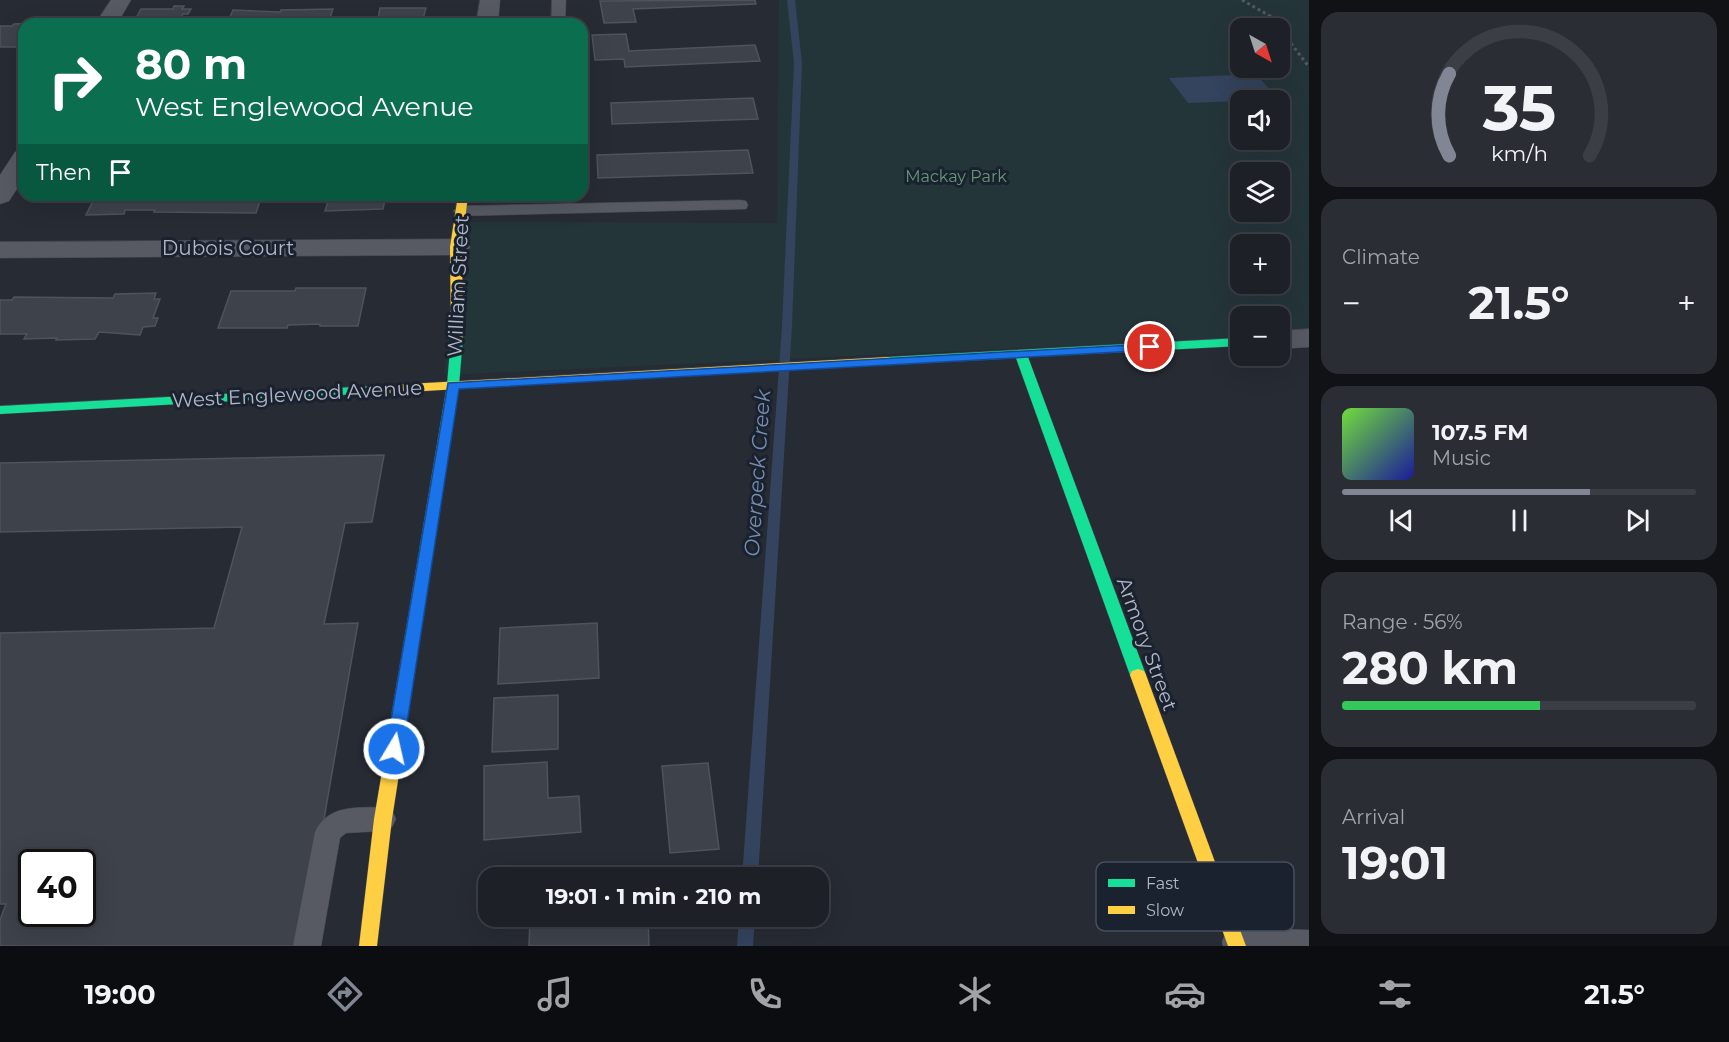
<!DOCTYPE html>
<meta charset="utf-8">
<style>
body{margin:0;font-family:Montserrat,sans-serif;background:#2a2d33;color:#f1f3f6;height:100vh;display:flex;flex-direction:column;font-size:22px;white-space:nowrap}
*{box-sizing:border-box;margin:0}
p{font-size:20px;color:#a0a3a7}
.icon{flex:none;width:33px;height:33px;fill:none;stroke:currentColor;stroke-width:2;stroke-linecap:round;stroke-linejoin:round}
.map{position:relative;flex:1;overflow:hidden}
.details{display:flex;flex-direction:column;gap:12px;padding:12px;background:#101215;width:420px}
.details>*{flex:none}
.guide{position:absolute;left:18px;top:18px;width:570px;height:183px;border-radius:18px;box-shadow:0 6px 24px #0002,0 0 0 2px #3b3e44;background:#0b6e4f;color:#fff;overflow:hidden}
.needle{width:39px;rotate:141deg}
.controls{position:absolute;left:1230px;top:18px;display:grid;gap:12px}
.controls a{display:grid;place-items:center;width:60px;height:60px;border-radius:12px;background:#1d2027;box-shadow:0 6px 24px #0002,0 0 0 2px #3b3e44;font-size:30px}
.speed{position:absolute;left:18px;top:849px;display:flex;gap:12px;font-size:30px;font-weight:700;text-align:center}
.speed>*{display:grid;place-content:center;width:78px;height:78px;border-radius:50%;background:#1d2027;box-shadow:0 6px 24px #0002,0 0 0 2px #3b3e44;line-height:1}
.speed .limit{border:3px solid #111;border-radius:9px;background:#fff;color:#111}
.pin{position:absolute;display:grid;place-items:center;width:51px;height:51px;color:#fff;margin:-26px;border:3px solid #fff;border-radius:50%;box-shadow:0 2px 6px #0007}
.me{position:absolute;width:66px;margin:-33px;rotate:9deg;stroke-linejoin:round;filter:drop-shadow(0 0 4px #0008)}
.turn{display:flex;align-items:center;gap:21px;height:126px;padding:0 18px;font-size:27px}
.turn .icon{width:78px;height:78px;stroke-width:2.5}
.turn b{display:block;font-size:42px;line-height:51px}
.then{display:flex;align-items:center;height:57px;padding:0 18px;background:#0003;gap:12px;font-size:22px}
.big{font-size:45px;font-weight:700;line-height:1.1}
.details .widget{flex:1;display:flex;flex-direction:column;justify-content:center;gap:9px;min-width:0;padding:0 21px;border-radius:18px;background:#2a2d33}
.details .dial{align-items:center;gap:0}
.dial svg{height:156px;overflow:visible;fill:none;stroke:#3b3e44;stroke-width:7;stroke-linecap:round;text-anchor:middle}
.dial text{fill:#f1f3f6;stroke:none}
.song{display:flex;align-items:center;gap:18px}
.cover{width:72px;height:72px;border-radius:9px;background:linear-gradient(135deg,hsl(100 70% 55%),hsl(240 70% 35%))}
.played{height:6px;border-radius:3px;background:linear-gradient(90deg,#808694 70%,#3b3e44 70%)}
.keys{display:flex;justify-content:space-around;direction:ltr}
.heat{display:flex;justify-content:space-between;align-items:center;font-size:33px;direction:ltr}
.charge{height:9px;border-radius:4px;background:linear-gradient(90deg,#34c759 56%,#3b3e44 0)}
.trip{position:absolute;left:478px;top:867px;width:351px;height:60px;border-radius:18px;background:#1d2027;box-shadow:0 6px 24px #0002,0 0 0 2px #3b3e44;font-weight:700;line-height:60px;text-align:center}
.menu{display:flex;height:96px;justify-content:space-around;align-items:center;background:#0c0d10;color:#a0a3a7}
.menu .icon{width:42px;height:42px}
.menu .active{color:#808694}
.menu b{font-size:27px;color:#f1f3f6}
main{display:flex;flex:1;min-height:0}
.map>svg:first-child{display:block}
.green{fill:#24353a;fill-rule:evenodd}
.water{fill:#34435e}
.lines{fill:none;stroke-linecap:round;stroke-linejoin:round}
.stream{fill:#34435e;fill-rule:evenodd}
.building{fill:#3e424b;stroke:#4f535c;stroke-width:1.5;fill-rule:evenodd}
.lane-casing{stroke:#43464d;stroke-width:1}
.street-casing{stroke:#43464d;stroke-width:1}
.fast-casing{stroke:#43464d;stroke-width:1}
.slow-casing{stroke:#43464d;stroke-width:1}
.path{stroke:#545960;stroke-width:3;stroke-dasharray:3 3;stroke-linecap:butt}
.lane{fill:#575a62;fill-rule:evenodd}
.street{fill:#575a62;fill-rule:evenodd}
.fast{fill:#16e098;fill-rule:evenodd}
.slow{fill:#ffcf43;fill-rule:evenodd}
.route{fill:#1a73e8;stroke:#114b97;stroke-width:1.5}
.labels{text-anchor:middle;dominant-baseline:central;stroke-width:6;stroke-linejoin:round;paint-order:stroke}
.far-park-label{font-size:16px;fill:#669875;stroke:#1a222f}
.street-label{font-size:20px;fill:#b0b7c7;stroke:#1a222f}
.water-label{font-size:21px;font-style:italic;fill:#778caf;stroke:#1a222f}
.key{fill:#1a222f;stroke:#474f5d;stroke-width:1.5}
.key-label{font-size:16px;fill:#b0b7c7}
</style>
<main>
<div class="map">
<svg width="1309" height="946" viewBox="0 0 1309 946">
<rect width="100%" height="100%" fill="#272b34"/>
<path class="green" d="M 779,0 L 1309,0 L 1309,335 L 1280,336 L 1280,316 L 1240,316 L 1240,338 L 444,375 L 460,222 L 777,223 ZM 1240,28 L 1280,28 L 1280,68 L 1240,68 ZM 1240,100 L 1280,100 L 1280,140 L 1240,140 ZM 1240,172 L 1280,172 L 1280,212 L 1240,212 ZM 1240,244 L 1280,244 L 1280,284 L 1240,284 Z"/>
<polygon class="water" points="1256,74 1279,100 1240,100 1240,104 1238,101 1188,103 1169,78"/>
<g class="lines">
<g class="stream">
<polygon points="787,0 795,0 802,63 792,326 758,878 742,878 782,326 794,63"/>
<polygon points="739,916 755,916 753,946 737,946"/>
</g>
</g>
<g class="building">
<polygon points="755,0 756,4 633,9 636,22 604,23 600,1"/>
<polygon points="174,6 184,6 182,9 191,9 188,14 183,14 179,22 183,22 182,24 134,22 141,9 173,9"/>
<polygon points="380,8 426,8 423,19 419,19 418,24 372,24 374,19 378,19"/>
<polygon points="333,9 328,24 227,24 233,10 280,12 281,10"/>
<polygon points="40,23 24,24 24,47 0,47 0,26 12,26 14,24"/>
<polygon points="626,34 629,51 755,45 760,61 625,67 624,59 595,60 592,35"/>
<polygon points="753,98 758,119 612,124 611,103"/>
<polygon points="748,150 753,173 598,178 597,155"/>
<polygon points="96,195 262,195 256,213 154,212 155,210 125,210 124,214 86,215"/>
<polygon points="330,195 386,195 383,209 325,211"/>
<polygon points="296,288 366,288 358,326 320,326 320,324 288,325 287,328 218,328 231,291 295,291"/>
<polygon points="156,293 154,299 160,299 153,318 158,318 155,326 143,327 140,335 99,332 95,339 56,340 57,338 24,339 27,334 0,334 0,300 12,300 14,297 113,298 115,294"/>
<path d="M 384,455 L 372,522 L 345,523 L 324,624 L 358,623 L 302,946 L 0,946 L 0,920 L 6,904 L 0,904 L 0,633 L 214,628 L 242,527 L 0,532 L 0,463 ZM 32,862 L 82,862 L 82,914 L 32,914 Z"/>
<polygon points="597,623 599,678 498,684 500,628"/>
<polygon points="558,695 558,749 492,752 494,698"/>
<polygon points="547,762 548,798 579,796 581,832 484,840 484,766"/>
<polygon points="708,763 719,849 670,853 662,766"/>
<polygon points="530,916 648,916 649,946 529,946"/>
</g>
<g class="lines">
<g class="lane-casing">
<g id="lane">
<polygon points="552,0 566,0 565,24 551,24"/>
<polygon points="740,200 746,201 748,205 746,209 461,216 453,211 461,206"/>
<path d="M 383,807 L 392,811 L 396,819 L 392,827 L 383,831 L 346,833 L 340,838 L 321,946 L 293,946 L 315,832 C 328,804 357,808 383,807 Z"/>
<polygon points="1236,928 1309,930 1309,946 1223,946 1222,942 1226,932"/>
</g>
</g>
<g class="street-casing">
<g id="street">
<polygon points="111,0 131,0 117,24 95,24"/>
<polygon points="480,0 500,0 498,24 476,24"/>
<polygon points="24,150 24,178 9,201 0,204 0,175 15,152"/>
<polygon points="456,239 466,241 470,247 466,253 456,255 0,258 0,242"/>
<polygon points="1309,329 1309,347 1280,349 1280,331"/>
</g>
</g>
<g class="fast-casing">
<g id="fast">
<polygon points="457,333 463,337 459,385 417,659 414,663 409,665 404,663 401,659 447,385 451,337"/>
<polygon points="1240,338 1240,346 1028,357 1146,675 1144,679 1138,681 1132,679 1130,675 1016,358 888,365 882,361 888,357"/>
<polygon points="373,386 377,387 379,390 377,393 0,414 0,406"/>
</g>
</g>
<g class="slow-casing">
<g id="slow">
<polygon points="458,195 468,195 462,247 463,337 457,341 451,337 450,247"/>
<polygon points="888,357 894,361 892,364 373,394 367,390 373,386"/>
<polygon points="409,653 414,655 417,659 392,819 377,946 359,946 374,819 401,659 404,655"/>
<polygon points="1138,669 1144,671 1146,675 1246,946 1228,946 1130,675 1132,671"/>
</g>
</g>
<g class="path">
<polyline points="1242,0 1270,16 1279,28"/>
<polyline points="1280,29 1309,67"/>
</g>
<use href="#lane" class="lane"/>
<use href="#street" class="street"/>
<use href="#fast" class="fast"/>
<use href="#slow" class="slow"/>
</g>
<polygon class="route" points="1150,344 1156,347 1154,350 459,389 403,749 400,754 394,756 389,754 386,749 448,383"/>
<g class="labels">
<g class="far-park-label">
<text x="956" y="176">Mackay Park</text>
</g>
<g class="street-label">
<text x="228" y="248">Dubois Court</text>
<text transform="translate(458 286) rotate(-87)">William Street</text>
<text transform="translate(297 394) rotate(-3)">West Englewood Avenue</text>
<text transform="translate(1147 644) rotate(70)">Armory Street</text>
</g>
<g class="water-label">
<text transform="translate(757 473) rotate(-86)">Overpeck Creek</text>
</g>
</g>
<rect x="1096" y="862" width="198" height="69" rx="9" class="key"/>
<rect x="1108" y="879" width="27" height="8" fill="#16e098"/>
<rect x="1108" y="906" width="27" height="8" fill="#ffcf43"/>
<g class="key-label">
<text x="1146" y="889">Fast</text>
<text x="1146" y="916">Slow</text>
</g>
</svg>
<div class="controls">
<a><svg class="needle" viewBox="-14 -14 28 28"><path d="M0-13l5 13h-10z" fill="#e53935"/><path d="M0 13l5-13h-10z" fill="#a0a3a7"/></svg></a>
<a><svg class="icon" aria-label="sound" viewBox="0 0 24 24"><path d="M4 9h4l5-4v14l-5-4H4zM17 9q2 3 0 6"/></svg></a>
<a><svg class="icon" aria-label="layers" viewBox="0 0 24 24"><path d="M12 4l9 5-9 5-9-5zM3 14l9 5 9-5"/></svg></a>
<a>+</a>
<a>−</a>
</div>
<div class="speed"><div class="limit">40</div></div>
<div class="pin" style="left:1150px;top:347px;background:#d93025"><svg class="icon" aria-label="arrive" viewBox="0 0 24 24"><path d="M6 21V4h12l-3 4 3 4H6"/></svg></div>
<svg class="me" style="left:394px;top:749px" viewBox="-20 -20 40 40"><circle r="17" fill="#1a73e8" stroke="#fff" stroke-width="3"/><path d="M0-11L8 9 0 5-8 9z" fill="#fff"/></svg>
<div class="trip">19:01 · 1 min · 210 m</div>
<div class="guide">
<div class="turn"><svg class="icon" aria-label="right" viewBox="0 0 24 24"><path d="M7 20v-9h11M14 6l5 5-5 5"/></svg><div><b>80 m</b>West Englewood Avenue</div></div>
<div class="then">Then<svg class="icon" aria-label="arrive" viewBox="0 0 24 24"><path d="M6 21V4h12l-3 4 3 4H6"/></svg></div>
</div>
</div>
<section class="details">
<div class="widget dial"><svg viewBox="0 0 100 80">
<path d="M14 69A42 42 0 1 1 86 69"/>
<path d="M14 69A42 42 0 0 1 14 27" stroke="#808694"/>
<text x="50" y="56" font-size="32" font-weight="700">35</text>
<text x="50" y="72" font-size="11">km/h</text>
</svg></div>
<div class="widget"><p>Climate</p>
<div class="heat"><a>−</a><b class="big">21.5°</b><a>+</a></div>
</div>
<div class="widget">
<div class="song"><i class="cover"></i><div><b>107.5 FM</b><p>Music</p></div></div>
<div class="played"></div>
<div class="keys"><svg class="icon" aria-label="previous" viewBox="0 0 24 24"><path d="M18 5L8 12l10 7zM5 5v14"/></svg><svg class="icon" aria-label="pause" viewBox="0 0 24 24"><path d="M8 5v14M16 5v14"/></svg><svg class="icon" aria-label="next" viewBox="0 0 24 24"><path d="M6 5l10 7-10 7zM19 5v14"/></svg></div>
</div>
<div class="widget"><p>Range · 56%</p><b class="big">280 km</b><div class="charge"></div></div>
<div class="widget"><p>Arrival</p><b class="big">19:01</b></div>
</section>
</main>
<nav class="menu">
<b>19:00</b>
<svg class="icon active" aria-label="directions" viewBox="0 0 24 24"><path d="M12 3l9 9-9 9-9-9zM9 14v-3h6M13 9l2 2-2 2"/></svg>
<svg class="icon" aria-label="music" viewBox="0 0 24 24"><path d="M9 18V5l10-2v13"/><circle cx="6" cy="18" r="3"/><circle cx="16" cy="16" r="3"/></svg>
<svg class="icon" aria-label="phone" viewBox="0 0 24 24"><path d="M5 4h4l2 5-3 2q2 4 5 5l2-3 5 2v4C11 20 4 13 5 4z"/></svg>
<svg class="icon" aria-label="climate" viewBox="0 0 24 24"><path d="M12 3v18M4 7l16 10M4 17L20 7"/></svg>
<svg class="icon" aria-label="car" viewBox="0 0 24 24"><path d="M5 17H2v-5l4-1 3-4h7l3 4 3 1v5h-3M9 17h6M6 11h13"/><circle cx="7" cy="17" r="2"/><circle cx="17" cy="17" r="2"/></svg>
<svg class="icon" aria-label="filters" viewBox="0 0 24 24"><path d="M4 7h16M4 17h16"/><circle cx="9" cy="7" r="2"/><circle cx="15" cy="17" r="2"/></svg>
<b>21.5°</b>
</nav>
